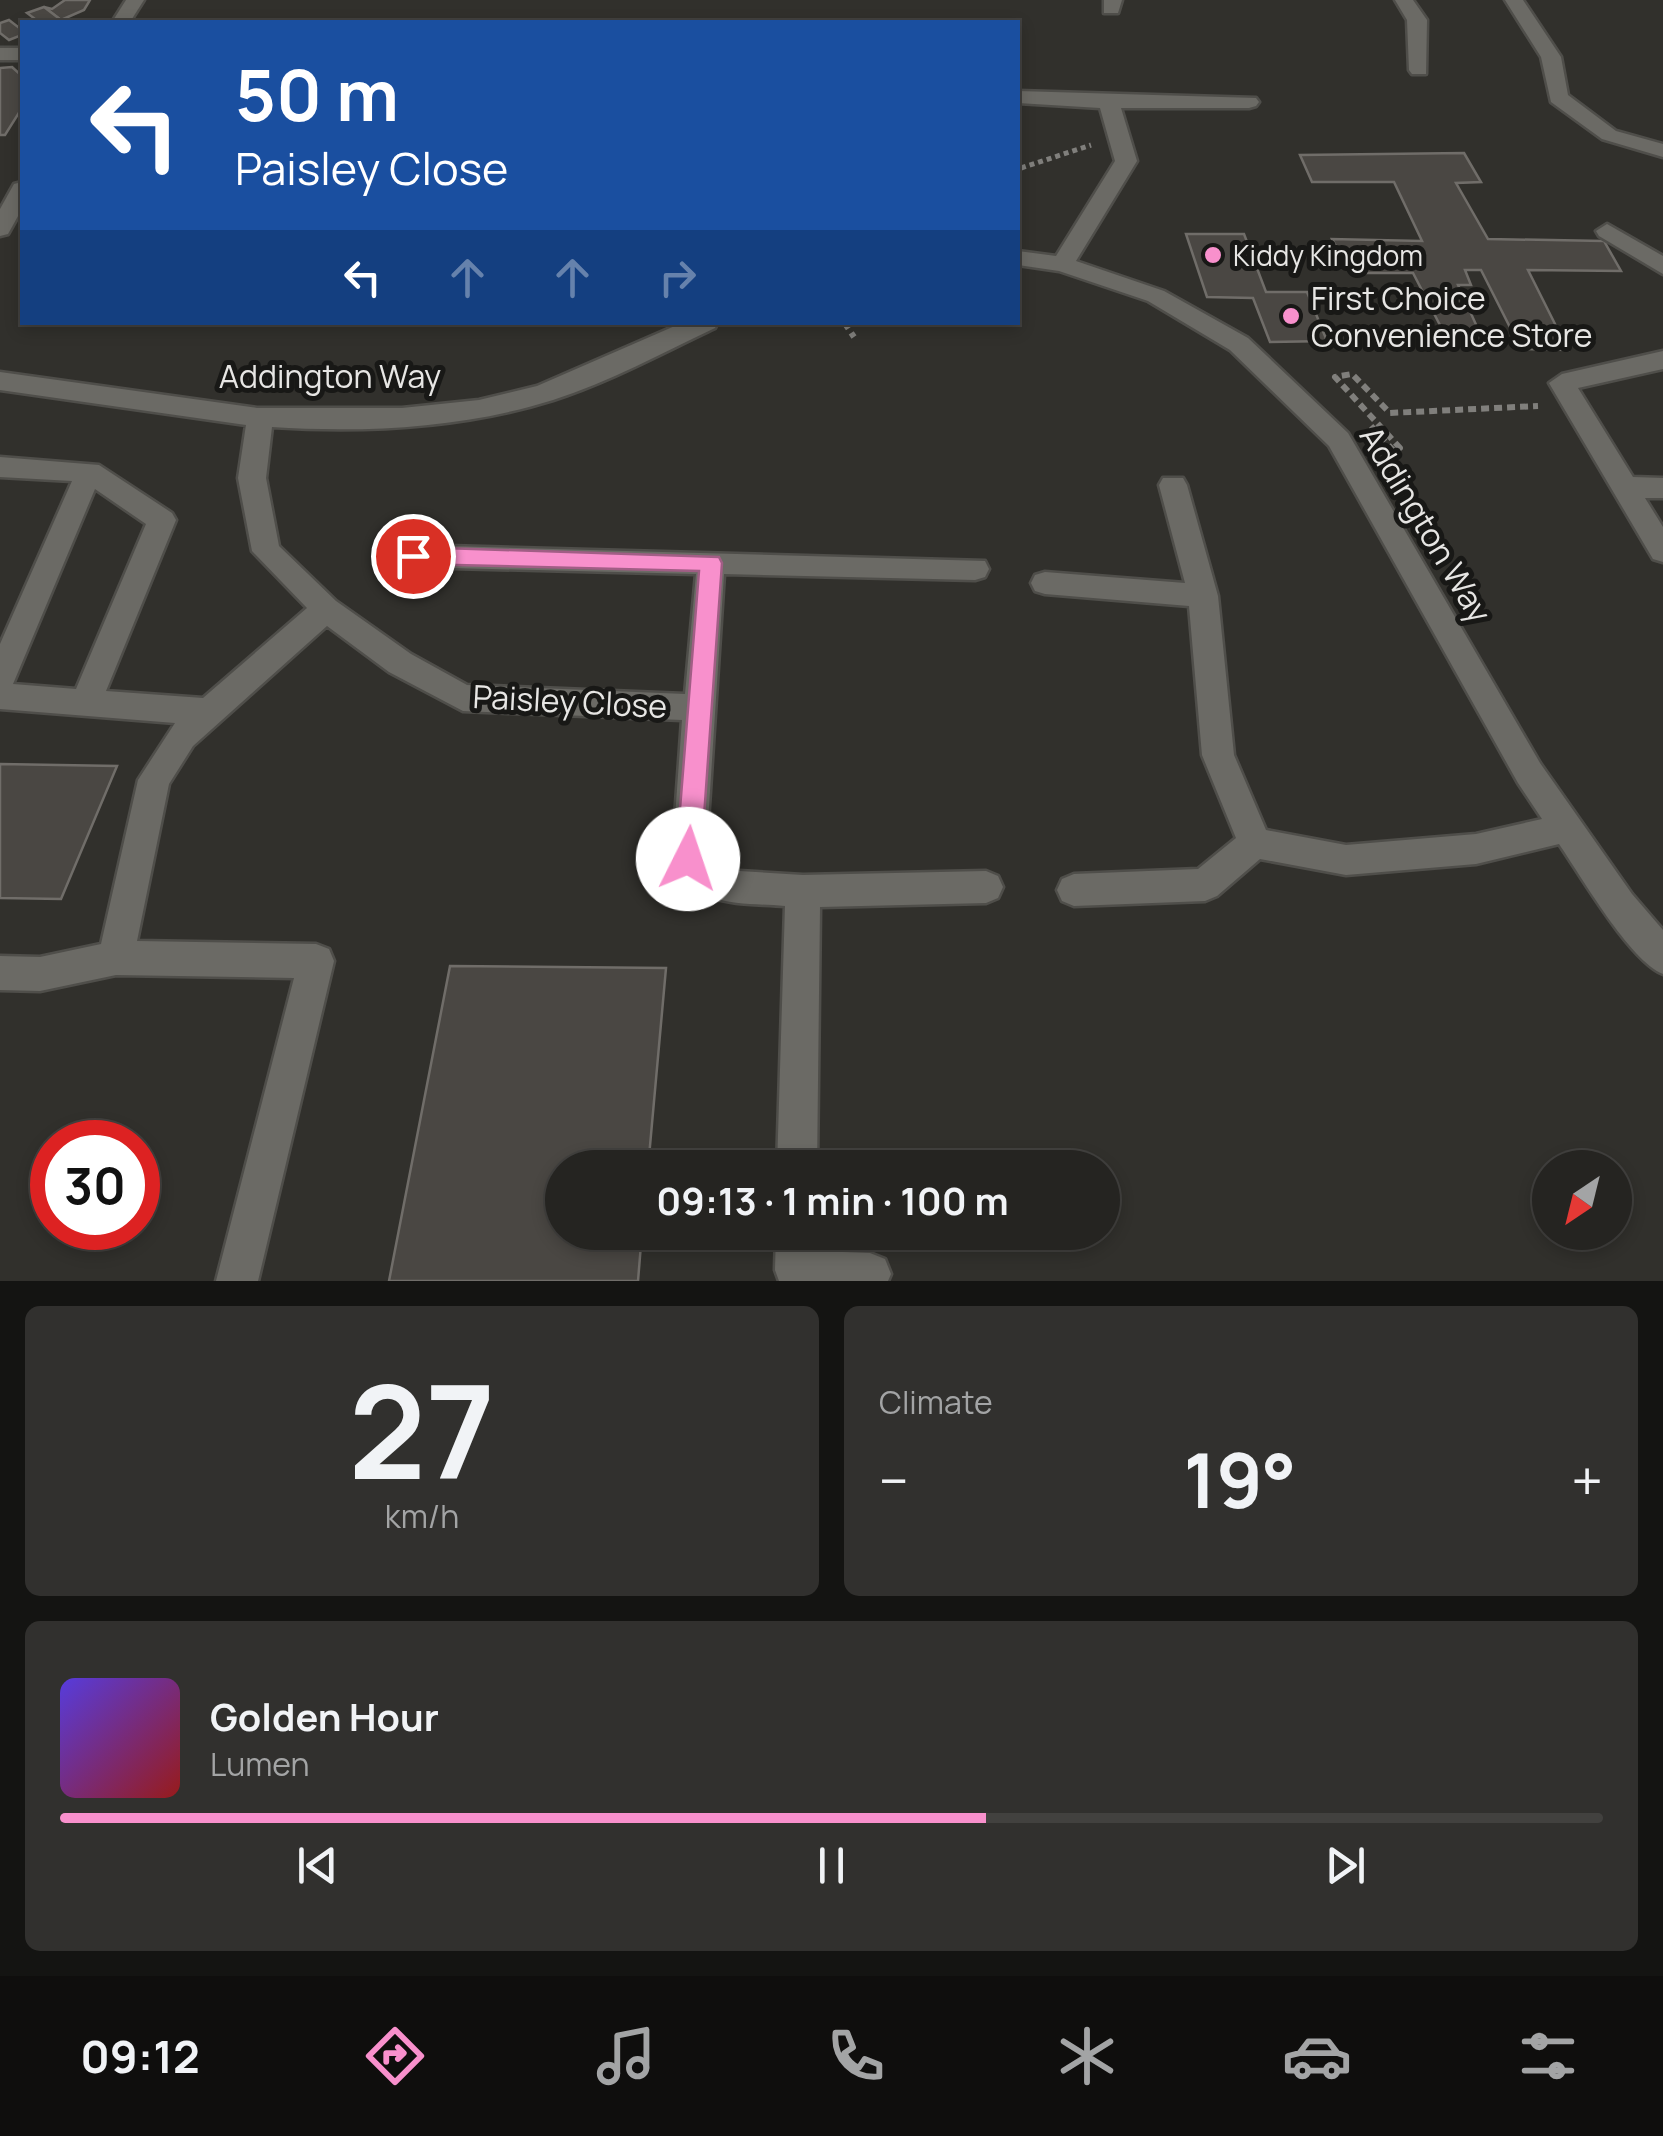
<!DOCTYPE html>
<meta charset="utf-8">
<style>
body{margin:0;font-family:Manrope,sans-serif;background:#31302e;color:#f1f3f6;height:100vh;display:flex;flex-direction:column;font-size:38px;white-space:nowrap}
*{box-sizing:border-box;margin:0}
p{font-size:32px;color:#a3a4a5}
.icon{flex:none;width:55px;height:55px;fill:none;stroke:currentColor;stroke-width:2;stroke-linecap:round;stroke-linejoin:round}
.map{position:relative;height:1281px;overflow:hidden}
.sheet{display:flex;flex-direction:column;gap:25px;padding:25px;background:#141412;flex:1}
.sheet>*{flex:none}
.hud{position:absolute;left:20px;top:20px;width:1000px;height:305px;border-radius:0px;box-shadow:0 5px 15px #0003,0 0 0 2px #42413f;background:#1a4fa0;color:#fff;overflow:hidden}
.needle{width:65px;rotate:215deg}
.buttons{position:absolute;left:1532px;top:1150px;display:grid;gap:20px}
.buttons a{display:grid;place-items:center;width:100px;height:100px;border-radius:50%;background:#252421;box-shadow:0 5px 15px #0003,0 0 0 2px #42413f;font-size:50px}
.speed{position:absolute;left:30px;top:1120px;display:flex;gap:20px;font-size:50px;font-weight:700;text-align:center}
.speed>*{display:grid;place-content:center;width:130px;height:130px;border-radius:50%;background:#252421;box-shadow:0 5px 15px #0003,0 0 0 2px #42413f;line-height:1}
.speed .limit{border:15px solid #d22;background:#fff;color:#111}
.pin{position:absolute;display:grid;place-items:center;width:85px;height:85px;color:#fff;margin:-42px;border:5px solid #fff;border-radius:50%;box-shadow:0 2px 10px #0007}
.me{position:absolute;width:110px;margin:-55px;rotate:4deg;stroke-linejoin:round;filter:drop-shadow(0 0 8px #0008)}
.turn{display:flex;align-items:center;gap:35px;height:210px;padding:0 50px;font-size:45px}
.turn .icon{width:130px;height:130px;stroke-width:2.5}
.turn b{display:block;font-size:70px;line-height:85px}
.lanes{display:flex;align-items:center;height:95px;padding:0 50px;background:#0003;justify-content:center;gap:50px;direction:ltr}
.lanes .off{opacity:.35}
.big{font-size:75px;font-weight:700;line-height:1.1}
.sheet .widget{flex:1;display:flex;flex-direction:column;justify-content:center;gap:15px;min-width:0;padding:0 35px;border-radius:15px;background:#31302e}
.sheet .dial{align-items:center;gap:0}
.dial b{font-size:130px;line-height:1}
.song{display:flex;align-items:center;gap:30px}
.cover{width:120px;height:120px;border-radius:15px;background:linear-gradient(135deg,hsl(250 70% 55%),hsl(0 70% 35%))}
.played{height:10px;border-radius:5px;background:linear-gradient(90deg,#f890cc 60%,#42413f 60%)}
.keys{display:flex;justify-content:space-around;direction:ltr}
.heat{display:flex;justify-content:space-between;align-items:center;font-size:55px;direction:ltr}
.sheet .tiles{flex:1;display:grid;gap:25px;grid-template-columns:1fr 1fr}
.widget:last-child{grid-column:span 2}
.trip{position:absolute;left:545px;top:1150px;width:575px;height:100px;border-radius:50px;background:#252421;box-shadow:0 5px 15px #0003,0 0 0 2px #42413f;font-weight:700;line-height:100px;text-align:center}
.menu{display:flex;height:160px;justify-content:space-around;align-items:center;background:#0f0e0d;color:#a3a4a5}
.menu .icon{width:70px;height:70px}
.menu .active{color:#f890cc}
.menu b{font-size:45px;color:#f1f3f6}
.map>svg:first-child{display:block}
.building{fill:#4a4743;stroke:#706d69;stroke-width:2.5}
.lines{fill:none;stroke-linecap:round;stroke-linejoin:round}
.minor-casing{stroke:#4f4e4a;stroke-width:5}
.path-far1{stroke:#807f7c;stroke-width:5;stroke-dasharray:5 4;stroke-linecap:butt}
.path{stroke:#807f7c;stroke-width:6;stroke-dasharray:8 5;stroke-linecap:butt}
.minor{fill:#6b6a65;fill-rule:evenodd}
.route{fill:#f890cc;stroke:#a15e85;stroke-width:2.5}
.poi-dot{fill:#f890cc;stroke:#181816;stroke-width:4}
.labels{text-anchor:middle;dominant-baseline:central;stroke-width:10;stroke-linejoin:round;paint-order:stroke}
.far-poi-label{font-size:28px;fill:#e7e6e4;stroke:#181816;text-anchor:start}
.poi-label{font-size:32px;fill:#e7e6e4;stroke:#181816;text-anchor:start}
.street-label{font-size:32px;fill:#e7e6e4;stroke:#181816}
</style>
<div class="map">
<svg width="1663" height="1281" viewBox="0 0 1663 1281">
<rect width="100%" height="100%" fill="#31302c"/>
<g class="building">
<polygon points="65,0 90,0 84,10 61,20 44,7 52,9"/>
<polygon points="44,7 61,20 39,22 27,13"/>
<polygon points="9,20 22,30 22,35 9,40 0,33 0,23"/>
<polygon points="12,67 22,76 22,108 5,135 0,135 0,68"/>
<polygon points="1464,153 1481,182 1456,183 1488,239 1604,241 1621,271 1528,270 1568,350 1521,349 1481,270 1465,270 1471,285 1458,285 1478,329 1442,329 1413,273 1351,273 1332,239 1422,241 1394,182 1312,182 1300,155"/>
<polygon points="1186,234 1244,234 1266,292 1307,292 1327,341 1270,342 1253,298 1207,297"/>
<polygon points="0,764 117,766 61,899 0,898"/>
<polygon points="450,966 666,968 648,1168 562,1168 562,1232 642,1232 638,1281 389,1281"/>
</g>
<g class="lines">
<g class="minor-casing">
<g id="minor">
<polygon points="126,0 144,0 130,22 112,22"/>
<polygon points="1104,0 1122,0 1118,13 1104,13"/>
<polygon points="1395,0 1413,0 1427,20 1426,74 1412,74 1409,70 1407,20"/>
<polygon points="1505,0 1523,0 1561,57 1568,95 1616,131 1663,144 1663,157 1602,139 1551,102 1541,57"/>
<rect x="0" y="48" width="22" height="12"/>
<path d="M 1018,91 L 1256,98 L 1259,102 L 1256,106 L 1249,108 L 1121,108 L 1137,161 L 1076,261 L 1164,291 L 1248,338 L 1348,433 L 1540,763 L 1632,894 L 1663,930 L 1663,974 C 1630,961 1581,876 1559,844 L 1476,864 L 1346,875 L 1260,859 L 1217,896 L 1205,901 L 1074,906 L 1062,901 L 1057,890 L 1062,879 L 1074,874 L 1198,869 L 1236,838 L 1202,755 L 1189,606 L 1045,594 L 1035,591 L 1031,583 L 1035,575 L 1045,572 L 1185,583 L 1159,485 L 1163,478 L 1183,478 L 1187,485 L 1218,596 L 1234,755 L 1266,830 L 1346,845 L 1476,834 L 1542,819 L 1518,783 L 1329,446 L 1230,350 L 1148,301 L 1059,271 L 1018,265 L 1018,251 L 1056,256 L 1115,161 L 1100,108 L 1018,103 Z"/>
<polygon points="22,182 22,209 8,234 0,236 0,209 14,184"/>
<polygon points="1607,224 1663,256 1663,274 1599,236 1596,231"/>
<path d="M 684,322 L 718,322 L 715,328 C 662,353 609,382 553,400 C 464,428 365,433 272,427 L 266,478 L 279,546 L 336,601 L 411,654 L 467,685 L 685,694 L 696,574 L 413,567 L 403,564 L 399,556 L 403,548 L 413,545 L 985,561 L 989,569 L 985,577 L 975,580 L 724,574 L 706,853 L 723,870 L 803,875 L 986,871 L 998,876 L 1003,887 L 998,898 L 986,903 L 820,907 L 817,1168 L 777,1168 L 785,906 C 739,902 695,909 672,859 L 682,720 L 463,711 L 389,672 L 327,626 L 193,746 L 169,784 L 137,941 L 316,944 L 329,949 L 334,961 L 258,1281 L 216,1281 L 294,978 L 116,975 L 40,991 L 0,990 L 0,956 L 40,957 L 101,944 L 138,780 L 175,723 L 0,709 L 0,644 L 72,481 L 0,477 L 0,457 L 99,465 L 172,513 L 176,520 L 106,691 L 203,698 L 307,608 L 252,551 L 238,478 L 246,425 L 0,390 L 0,372 L 257,408 L 402,408 L 479,400 L 537,386 ZM 95,489 L 146,524 L 76,689 L 13,684 Z"/>
<polygon points="1663,351 1663,369 1578,388 1633,477 1663,478 1663,498 1645,498 1663,527 1663,562 1653,559 1549,383 1562,374"/>
<polygon points="776,1232 816,1232 816,1251 870,1253 885,1259 891,1274 888,1281 779,1281 775,1270"/>
</g>
</g>
<polyline class="path-far1" points="1021,168 1091,145"/>
<g class="path">
<polyline points="844,322 854,337"/>
<polyline points="1371,426 1393,450 1400,448 1335,377 1352,374 1390,413 1538,406"/>
</g>
<use href="#minor" class="minor"/>
</g>
<polygon class="route" points="413,547 719,557 722,563 701,859 698,867 688,871 679,867 676,859 699,571 413,564 402,556"/>
<g class="poi-dot">
<circle cx="1213" cy="255" r="10"/>
<circle cx="1291" cy="316" r="10"/>
</g>
<g class="labels">
<g class="far-poi-label">
<text x="1233" y="255">Kiddy Kingdom</text>
</g>
<g class="poi-label">
<text x="1311" y="298">First Choice<tspan x="1311" dy="37">Convenience Store</tspan></text>
</g>
<g class="street-label">
<text x="330" y="376">Addington Way</text>
<text transform="translate(1426 524) rotate(59)">Addington Way</text>
<text transform="translate(570 701) rotate(3)">Paisley Close</text>
</g>
</g>
</svg>
<div class="buttons">
<a><svg class="needle" viewBox="-14 -14 28 28"><path d="M0-13l5 13h-10z" fill="#e53935"/><path d="M0 13l5-13h-10z" fill="#a3a4a5"/></svg></a>
</div>
<div class="speed"><div class="limit">30</div></div>
<div class="pin" style="left:413px;top:556px;background:#d93025"><svg class="icon" aria-label="arrive" viewBox="0 0 24 24"><path d="M6 21V4h12l-3 4 3 4H6"/></svg></div>
<svg class="me" style="left:688px;top:859px" viewBox="-20 -20 40 40"><circle r="19" fill="#fff"/><path d="M0-13L10 11 0 6-10 11z" fill="#f890cc"/></svg>
<div class="trip">09:13 · 1 min · 100 m</div>
<div class="hud">
<div class="turn"><svg class="icon" aria-label="left" viewBox="0 0 24 24"><path d="M17 20v-9H6M10 6l-5 5 5 5"/></svg><div><b>50 m</b>Paisley Close</div></div>
<div class="lanes"><svg class="icon" aria-label="left" viewBox="0 0 24 24"><path d="M17 20v-9H6M10 6l-5 5 5 5"/></svg><svg class="icon off" aria-label="ahead" viewBox="0 0 24 24"><path d="M12 20V5M6 11l6-6 6 6"/></svg><svg class="icon off" aria-label="ahead" viewBox="0 0 24 24"><path d="M12 20V5M6 11l6-6 6 6"/></svg><svg class="icon off" aria-label="right" viewBox="0 0 24 24"><path d="M7 20v-9h11M14 6l5 5-5 5"/></svg></div>
</div>
</div>
<section class="sheet">
<div class="tiles">
<div class="widget dial"><b>27</b><p>km/h</p></div>
<div class="widget"><p>Climate</p>
<div class="heat"><a>−</a><b class="big">19°</b><a>+</a></div>
</div>
<div class="widget">
<div class="song"><i class="cover"></i><div><b>Golden Hour</b><p>Lumen</p></div></div>
<div class="played"></div>
<div class="keys"><svg class="icon" aria-label="previous" viewBox="0 0 24 24"><path d="M18 5L8 12l10 7zM5 5v14"/></svg><svg class="icon" aria-label="pause" viewBox="0 0 24 24"><path d="M8 5v14M16 5v14"/></svg><svg class="icon" aria-label="next" viewBox="0 0 24 24"><path d="M6 5l10 7-10 7zM19 5v14"/></svg></div>
</div>
</div>
</section>
<nav class="menu">
<b>09:12</b>
<svg class="icon active" aria-label="directions" viewBox="0 0 24 24"><path d="M12 3l9 9-9 9-9-9zM9 14v-3h6M13 9l2 2-2 2"/></svg>
<svg class="icon" aria-label="music" viewBox="0 0 24 24"><path d="M9 18V5l10-2v13"/><circle cx="6" cy="18" r="3"/><circle cx="16" cy="16" r="3"/></svg>
<svg class="icon" aria-label="phone" viewBox="0 0 24 24"><path d="M5 4h4l2 5-3 2q2 4 5 5l2-3 5 2v4C11 20 4 13 5 4z"/></svg>
<svg class="icon" aria-label="climate" viewBox="0 0 24 24"><path d="M12 3v18M4 7l16 10M4 17L20 7"/></svg>
<svg class="icon" aria-label="car" viewBox="0 0 24 24"><path d="M5 17H2v-5l4-1 3-4h7l3 4 3 1v5h-3M9 17h6M6 11h13"/><circle cx="7" cy="17" r="2"/><circle cx="17" cy="17" r="2"/></svg>
<svg class="icon" aria-label="filters" viewBox="0 0 24 24"><path d="M4 7h16M4 17h16"/><circle cx="9" cy="7" r="2"/><circle cx="15" cy="17" r="2"/></svg>
</nav>
